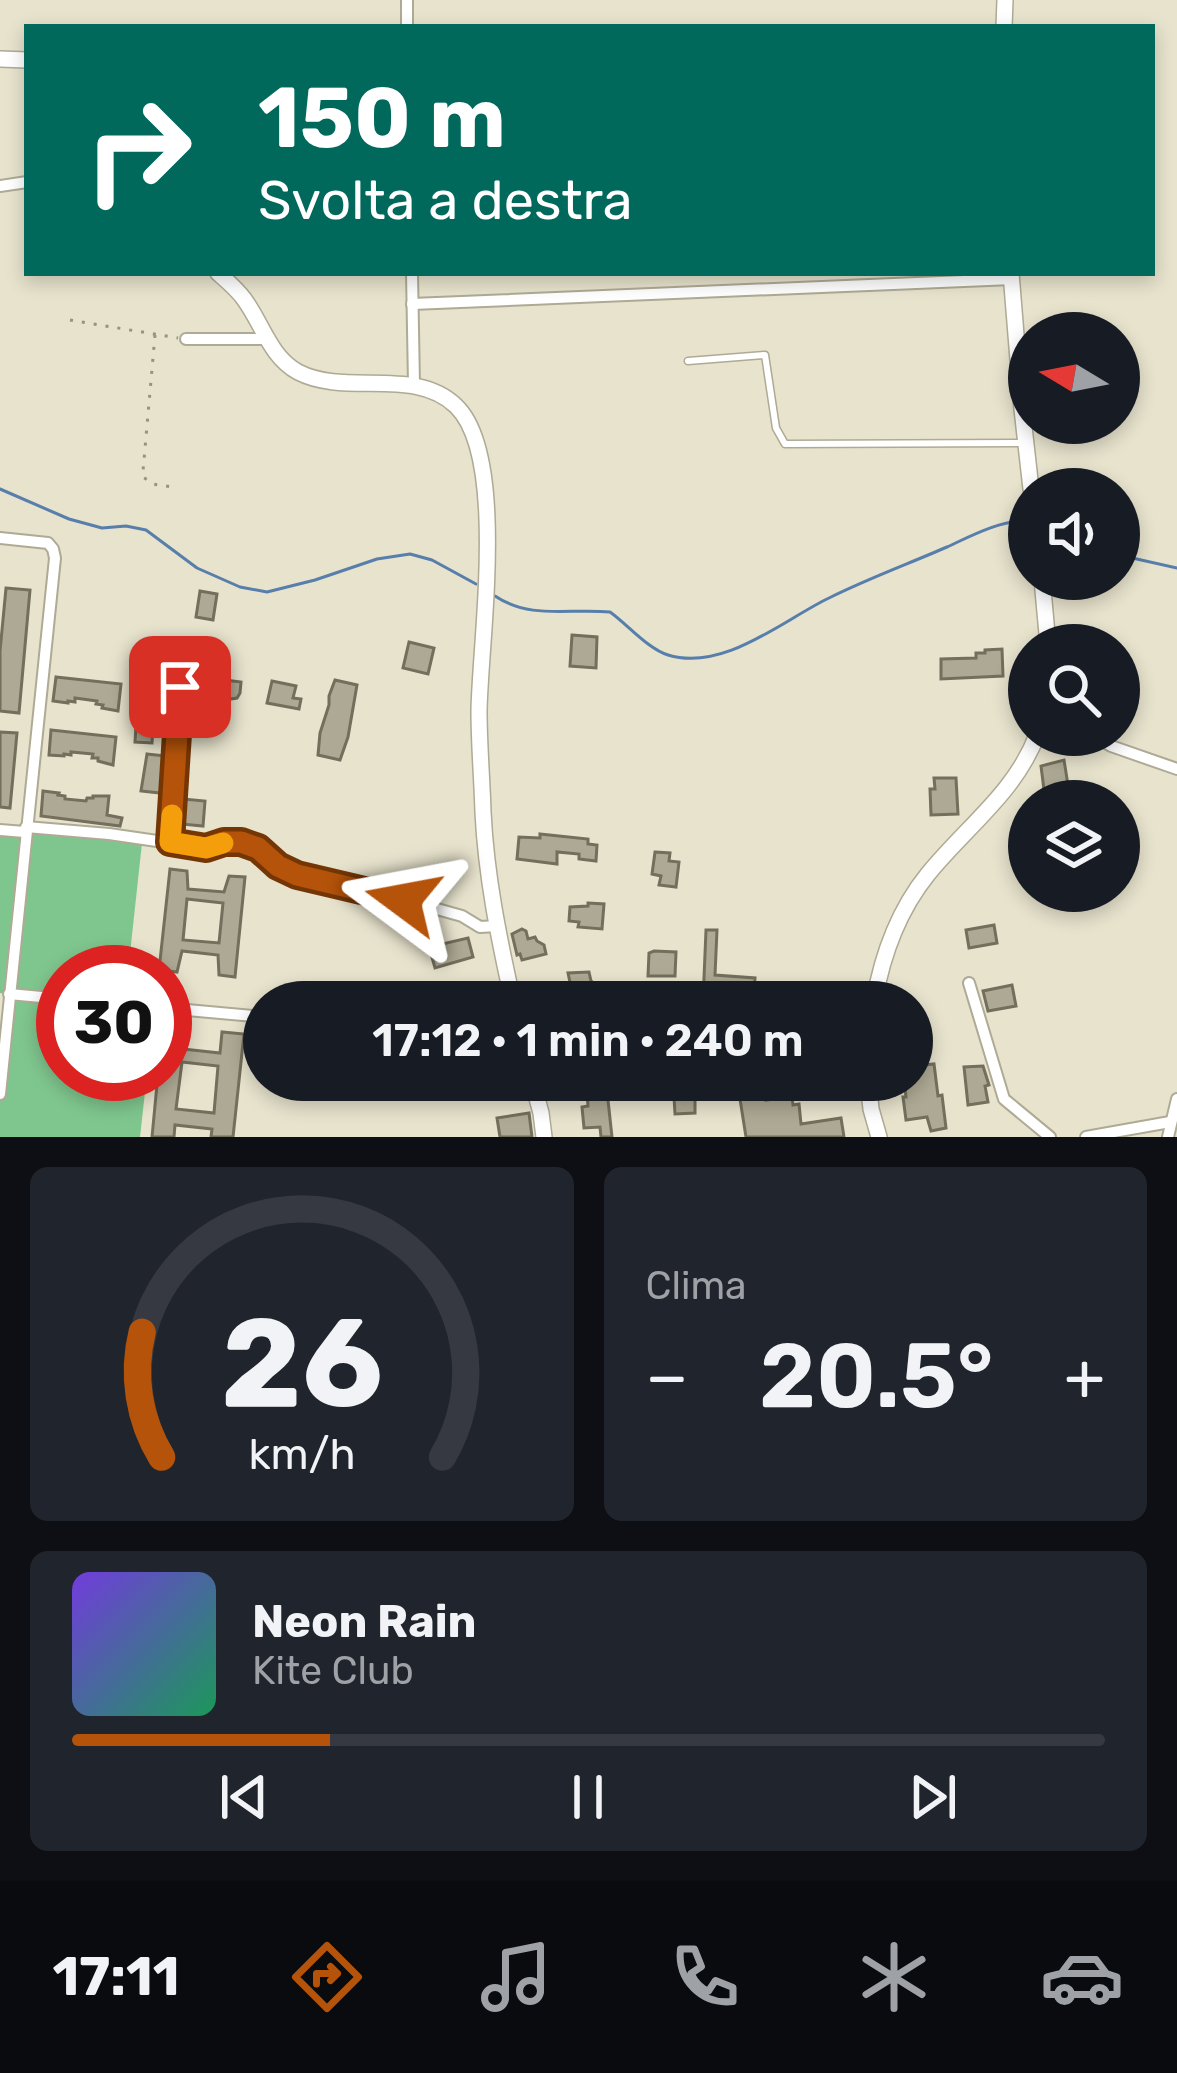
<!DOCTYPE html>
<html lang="it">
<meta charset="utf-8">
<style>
body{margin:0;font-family:Rubik,sans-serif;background:#20242c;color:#f1f3f6;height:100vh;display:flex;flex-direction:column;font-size:45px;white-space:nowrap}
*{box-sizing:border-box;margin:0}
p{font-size:39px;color:#9ea1a6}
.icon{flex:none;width:66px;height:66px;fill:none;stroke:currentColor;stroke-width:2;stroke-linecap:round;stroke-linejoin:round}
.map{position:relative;height:1137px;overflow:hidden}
.panel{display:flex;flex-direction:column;gap:30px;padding:30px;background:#0d0f14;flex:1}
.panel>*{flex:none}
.banner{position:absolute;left:24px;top:24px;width:1131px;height:252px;border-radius:0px;box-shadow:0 6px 18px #0003;background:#00695c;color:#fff;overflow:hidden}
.needle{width:78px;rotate:280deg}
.buttons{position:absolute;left:1008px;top:312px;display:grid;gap:24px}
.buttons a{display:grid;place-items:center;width:132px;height:132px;border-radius:50%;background:#171b24;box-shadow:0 6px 18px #0003;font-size:60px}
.speed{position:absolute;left:36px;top:945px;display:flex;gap:24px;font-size:60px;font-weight:700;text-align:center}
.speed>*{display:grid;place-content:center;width:156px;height:156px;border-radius:50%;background:#171b24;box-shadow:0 6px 18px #0003;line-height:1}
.speed .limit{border:18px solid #d22;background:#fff;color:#111}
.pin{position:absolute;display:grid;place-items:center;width:102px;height:102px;color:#fff;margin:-51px;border-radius:24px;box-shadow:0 6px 18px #0006}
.me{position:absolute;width:132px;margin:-66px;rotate:283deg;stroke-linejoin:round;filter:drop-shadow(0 0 9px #0008)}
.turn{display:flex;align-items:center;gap:42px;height:252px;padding:0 36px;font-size:54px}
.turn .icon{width:156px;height:156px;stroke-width:2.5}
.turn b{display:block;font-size:84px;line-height:102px}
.big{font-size:90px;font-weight:600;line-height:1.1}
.panel .card{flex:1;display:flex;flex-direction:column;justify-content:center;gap:18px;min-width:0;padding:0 42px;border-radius:18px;background:#20242c}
.panel .dial{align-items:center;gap:0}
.dial svg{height:312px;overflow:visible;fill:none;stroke:#363941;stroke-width:7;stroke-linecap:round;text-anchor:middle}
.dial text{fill:#f1f3f6;stroke:none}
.song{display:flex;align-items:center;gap:36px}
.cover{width:144px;height:144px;border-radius:18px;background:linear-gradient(135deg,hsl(260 70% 55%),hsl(150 70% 35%))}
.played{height:12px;border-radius:6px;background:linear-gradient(90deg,#b45309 25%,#363941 25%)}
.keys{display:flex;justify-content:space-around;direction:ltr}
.heat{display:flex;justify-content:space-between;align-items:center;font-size:66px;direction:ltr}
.panel .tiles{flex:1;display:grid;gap:30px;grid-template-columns:1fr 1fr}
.card:last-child{grid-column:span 2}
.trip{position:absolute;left:243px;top:981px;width:690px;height:120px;border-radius:60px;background:#171b24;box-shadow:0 6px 18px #0003;font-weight:600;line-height:120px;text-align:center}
.tabs{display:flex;height:192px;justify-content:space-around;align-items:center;background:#090b0e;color:#9ea1a6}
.tabs .icon{width:84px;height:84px}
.tabs .current{color:#b45309}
.tabs b{font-size:54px;color:#f1f3f6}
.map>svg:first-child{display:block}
.green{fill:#7fc68e}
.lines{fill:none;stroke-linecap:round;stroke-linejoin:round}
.stream{stroke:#587eac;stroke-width:3}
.building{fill:#ada994;stroke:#736f5c;stroke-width:3;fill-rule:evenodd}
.lane-casing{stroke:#aeaa95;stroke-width:9}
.street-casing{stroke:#aeaa95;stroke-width:14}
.secondary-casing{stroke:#aeaa95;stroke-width:18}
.path{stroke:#969382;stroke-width:3;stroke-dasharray:3 9;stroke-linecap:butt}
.lane{stroke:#fff;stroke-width:6}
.street{stroke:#fff;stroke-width:10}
.secondary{stroke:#fff;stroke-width:15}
.route-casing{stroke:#753606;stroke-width:30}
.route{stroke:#b45309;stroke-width:21}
.slow{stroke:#f59e0b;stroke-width:21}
</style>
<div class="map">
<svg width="1177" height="1137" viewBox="0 0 1177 1137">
<rect width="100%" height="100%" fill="#e7e3cd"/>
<polygon class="green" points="0,830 142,843 128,972 63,972 63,1074 147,1074 140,1137 0,1137 0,1095 8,994 0,993"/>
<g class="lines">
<g class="stream">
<polyline points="0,489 69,519 102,528 126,526 146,530 197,568 240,587 267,592 315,580 377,559 410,554 432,560 476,584"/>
<polyline points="1119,555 1177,568"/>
<path d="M 495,596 C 531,620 569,608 610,612 C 627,624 648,649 668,655 C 724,672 783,620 829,598 C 867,579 908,564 947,547 C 971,536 999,521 1025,521"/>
</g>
</g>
<g class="building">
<polygon points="6,588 30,590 19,713 0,711 0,651"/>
<polygon points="200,591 217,594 213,620 196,617"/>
<polygon points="572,635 597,637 596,668 570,666"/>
<polygon points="409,642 434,648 428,674 403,668"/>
<polygon points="1002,649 1003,676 941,679 941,659 976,658 976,653 985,653 985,650"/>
<polygon points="56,677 121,684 118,711 102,708 103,705 96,704 97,701 75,698 75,702 68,701 68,703 53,701"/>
<polygon points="217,679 241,682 240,693 237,698 224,700 222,721 203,719 205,698 216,699"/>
<polygon points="335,680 357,685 348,737 340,760 318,755 320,733 329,705 329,696"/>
<polygon points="272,681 296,686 293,698 301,699 299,709 267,703"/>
<polygon points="138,694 155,695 152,743 135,742"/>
<polygon points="51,730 116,737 113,765 98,761 98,758 92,758 93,754 71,752 71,755 64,754 64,756 49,755"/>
<polygon points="0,732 17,733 10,808 0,807"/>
<polygon points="147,754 166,756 160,793 141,791"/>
<polygon points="1064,760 1068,785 1044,790 1041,766"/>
<polygon points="934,778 956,778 958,814 931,815 930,789 935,789"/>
<polygon points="43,791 59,793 58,795 65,796 65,799 86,801 87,798 93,798 93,796 109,796 107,815 122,818 120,826 41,816"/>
<polygon points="183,799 205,801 203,826 181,824"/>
<polygon points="540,834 588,839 588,844 597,845 596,861 579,859 579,854 557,852 557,864 517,859 519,837 540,838"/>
<polygon points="655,852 670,853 669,861 679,862 676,887 659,885 661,876 652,874"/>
<path d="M 170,869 L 187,871 L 188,889 L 224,892 L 229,876 L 245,877 L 235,977 L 219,975 L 218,955 L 182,951 L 177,972 L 159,970 ZM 187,899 L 223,903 L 219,943 L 183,940 Z"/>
<polygon points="588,903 604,904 602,929 578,927 579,922 569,921 570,907 588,906"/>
<polygon points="994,925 997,943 969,948 966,930"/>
<polygon points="522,929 526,931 528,939 535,937 537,941 544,945 546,954 522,960 520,954 517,955 512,934"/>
<polygon points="706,930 717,930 715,975 755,978 754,995 715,992 714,1002 703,1002"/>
<polygon points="468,938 473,957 435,968 429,947"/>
<polygon points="654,951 676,952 675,976 648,976 649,953"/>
<polygon points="589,972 591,981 601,989 601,1002 574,1001 568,973"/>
<polygon points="1012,985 1016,1006 988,1011 983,991"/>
<path d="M 165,1027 L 185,1029 L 183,1049 L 220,1053 L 222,1032 L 244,1034 L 233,1137 L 211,1137 L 212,1129 L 175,1125 L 174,1137 L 152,1137 L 158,1074 L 165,1074 ZM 182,1062 L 218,1066 L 214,1113 L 176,1109 Z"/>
<polygon points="924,1062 924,1065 934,1064 938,1096 942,1095 946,1128 931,1131 927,1117 906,1120 903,1097 906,1097 904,1080 912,1080 912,1063"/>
<polygon points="983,1066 989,1085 985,1086 988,1102 968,1105 964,1067"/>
<polygon points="586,1080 610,1080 610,1090 607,1091 612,1137 601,1137 600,1127 584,1128 582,1107 588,1106"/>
<polygon points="673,1080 698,1080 699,1099 695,1099 695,1113 675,1114"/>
<polygon points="769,1096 767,1100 792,1096 793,1105 799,1104 801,1124 841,1118 844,1137 746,1137 740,1099"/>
<polygon points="529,1113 532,1137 500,1137 497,1118"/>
</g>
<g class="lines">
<g class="lane-casing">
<polyline id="lane" points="688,361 765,355 776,428 785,444 1022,443"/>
</g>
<g class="street-casing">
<g id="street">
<polyline points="407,0 407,27"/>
<polyline points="0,186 27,182"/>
<polyline points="412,273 414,385"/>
<polyline points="412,304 1012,279"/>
<polyline points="186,339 267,339"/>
<polyline points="0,538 48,543 53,549 55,558 0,1094"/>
<polyline points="1092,735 1111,746 1177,769"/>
<polyline points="26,827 109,834 205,848 224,843 240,842 258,848 278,866 297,875 383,893 437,909 462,916 480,927 497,926"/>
<polyline points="0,830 25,832"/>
<polyline points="170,842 180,687"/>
<polyline points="969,983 1004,1099 1050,1137"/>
<polyline points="9,994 63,999"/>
<polyline points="165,1008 264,1017"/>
<polyline points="1086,1137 1170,1122"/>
<polyline points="1168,1137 1177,1099"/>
</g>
</g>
<g class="secondary-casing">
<g id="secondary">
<polyline points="1004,27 1005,0"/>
<polyline points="0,59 27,60"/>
<path d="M 218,273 C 227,281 237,289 244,299 C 262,323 270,357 298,372 C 346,397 415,366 456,406 C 508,456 480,641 479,711 C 479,744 482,778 483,812 C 486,876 499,939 513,1002"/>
<polyline points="1011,273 1022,409 1031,489"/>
<polyline points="1042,579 1048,645"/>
<path d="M 874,1002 C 882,956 898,911 928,874 C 966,827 1015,793 1037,735"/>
<polyline points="532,1080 541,1113 544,1137"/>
<polyline points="868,1080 871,1109 879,1137"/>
</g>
</g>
<g class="path">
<polyline points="70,320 178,338"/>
<polyline points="155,335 143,471 143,477 153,484 178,488"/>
</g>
<use href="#lane" class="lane"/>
<use href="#street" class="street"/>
<use href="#secondary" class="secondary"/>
</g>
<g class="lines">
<g class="route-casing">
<polyline id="route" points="180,687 170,842 206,848 224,842 241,842 258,848 278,866 297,875 403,900"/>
</g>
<use href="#route" class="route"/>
<polyline class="slow" points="172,815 170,842 206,848 223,843"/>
</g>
</svg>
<div class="buttons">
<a><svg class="needle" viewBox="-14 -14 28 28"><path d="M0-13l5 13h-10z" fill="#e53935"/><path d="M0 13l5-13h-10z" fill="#9ea1a6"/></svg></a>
<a><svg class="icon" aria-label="sound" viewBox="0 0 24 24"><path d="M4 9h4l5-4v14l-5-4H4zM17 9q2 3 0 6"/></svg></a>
<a><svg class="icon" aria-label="search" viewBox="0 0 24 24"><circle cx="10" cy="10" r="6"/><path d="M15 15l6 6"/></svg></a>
<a><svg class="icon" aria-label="layers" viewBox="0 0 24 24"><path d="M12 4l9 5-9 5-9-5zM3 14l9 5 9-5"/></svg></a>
</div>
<div class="speed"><div class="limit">30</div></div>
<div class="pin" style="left:180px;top:687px;background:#d93025"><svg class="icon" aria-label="arrive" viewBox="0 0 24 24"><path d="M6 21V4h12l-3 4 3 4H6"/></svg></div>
<svg class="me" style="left:403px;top:900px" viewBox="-20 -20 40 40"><path d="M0-17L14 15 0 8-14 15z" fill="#b45309" stroke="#fff" stroke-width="4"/></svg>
<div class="trip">17:12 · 1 min · 240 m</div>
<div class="banner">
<div class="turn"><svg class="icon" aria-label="right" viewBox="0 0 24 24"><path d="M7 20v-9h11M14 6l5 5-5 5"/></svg><div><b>150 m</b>Svolta a destra</div></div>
</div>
</div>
<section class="panel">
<div class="tiles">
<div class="card dial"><svg viewBox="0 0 100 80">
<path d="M14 69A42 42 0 1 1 86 69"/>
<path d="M14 69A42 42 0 0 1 9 37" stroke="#b45309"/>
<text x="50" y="56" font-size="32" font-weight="700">26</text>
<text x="50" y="72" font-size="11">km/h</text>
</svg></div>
<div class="card"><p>Clima</p>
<div class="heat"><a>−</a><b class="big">20.5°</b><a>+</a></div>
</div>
<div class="card">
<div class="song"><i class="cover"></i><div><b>Neon Rain</b><p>Kite Club</p></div></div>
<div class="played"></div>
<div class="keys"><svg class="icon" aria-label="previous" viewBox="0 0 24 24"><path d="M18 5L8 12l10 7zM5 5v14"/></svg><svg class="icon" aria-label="pause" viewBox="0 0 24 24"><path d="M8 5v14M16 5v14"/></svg><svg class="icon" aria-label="next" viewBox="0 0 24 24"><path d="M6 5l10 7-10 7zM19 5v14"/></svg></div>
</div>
</div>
</section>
<nav class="tabs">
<b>17:11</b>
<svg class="icon current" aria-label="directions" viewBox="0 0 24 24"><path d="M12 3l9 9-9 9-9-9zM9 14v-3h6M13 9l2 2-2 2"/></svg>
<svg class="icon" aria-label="music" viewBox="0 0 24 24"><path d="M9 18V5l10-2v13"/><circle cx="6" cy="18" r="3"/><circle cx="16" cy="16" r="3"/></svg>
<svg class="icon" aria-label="phone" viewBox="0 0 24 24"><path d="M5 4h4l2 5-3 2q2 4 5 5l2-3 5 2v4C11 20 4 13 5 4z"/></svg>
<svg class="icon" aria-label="climate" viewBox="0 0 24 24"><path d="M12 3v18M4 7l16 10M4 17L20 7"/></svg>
<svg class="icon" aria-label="car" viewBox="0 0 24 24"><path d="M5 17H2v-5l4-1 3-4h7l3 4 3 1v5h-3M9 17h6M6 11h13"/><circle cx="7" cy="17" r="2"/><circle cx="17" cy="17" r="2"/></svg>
</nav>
